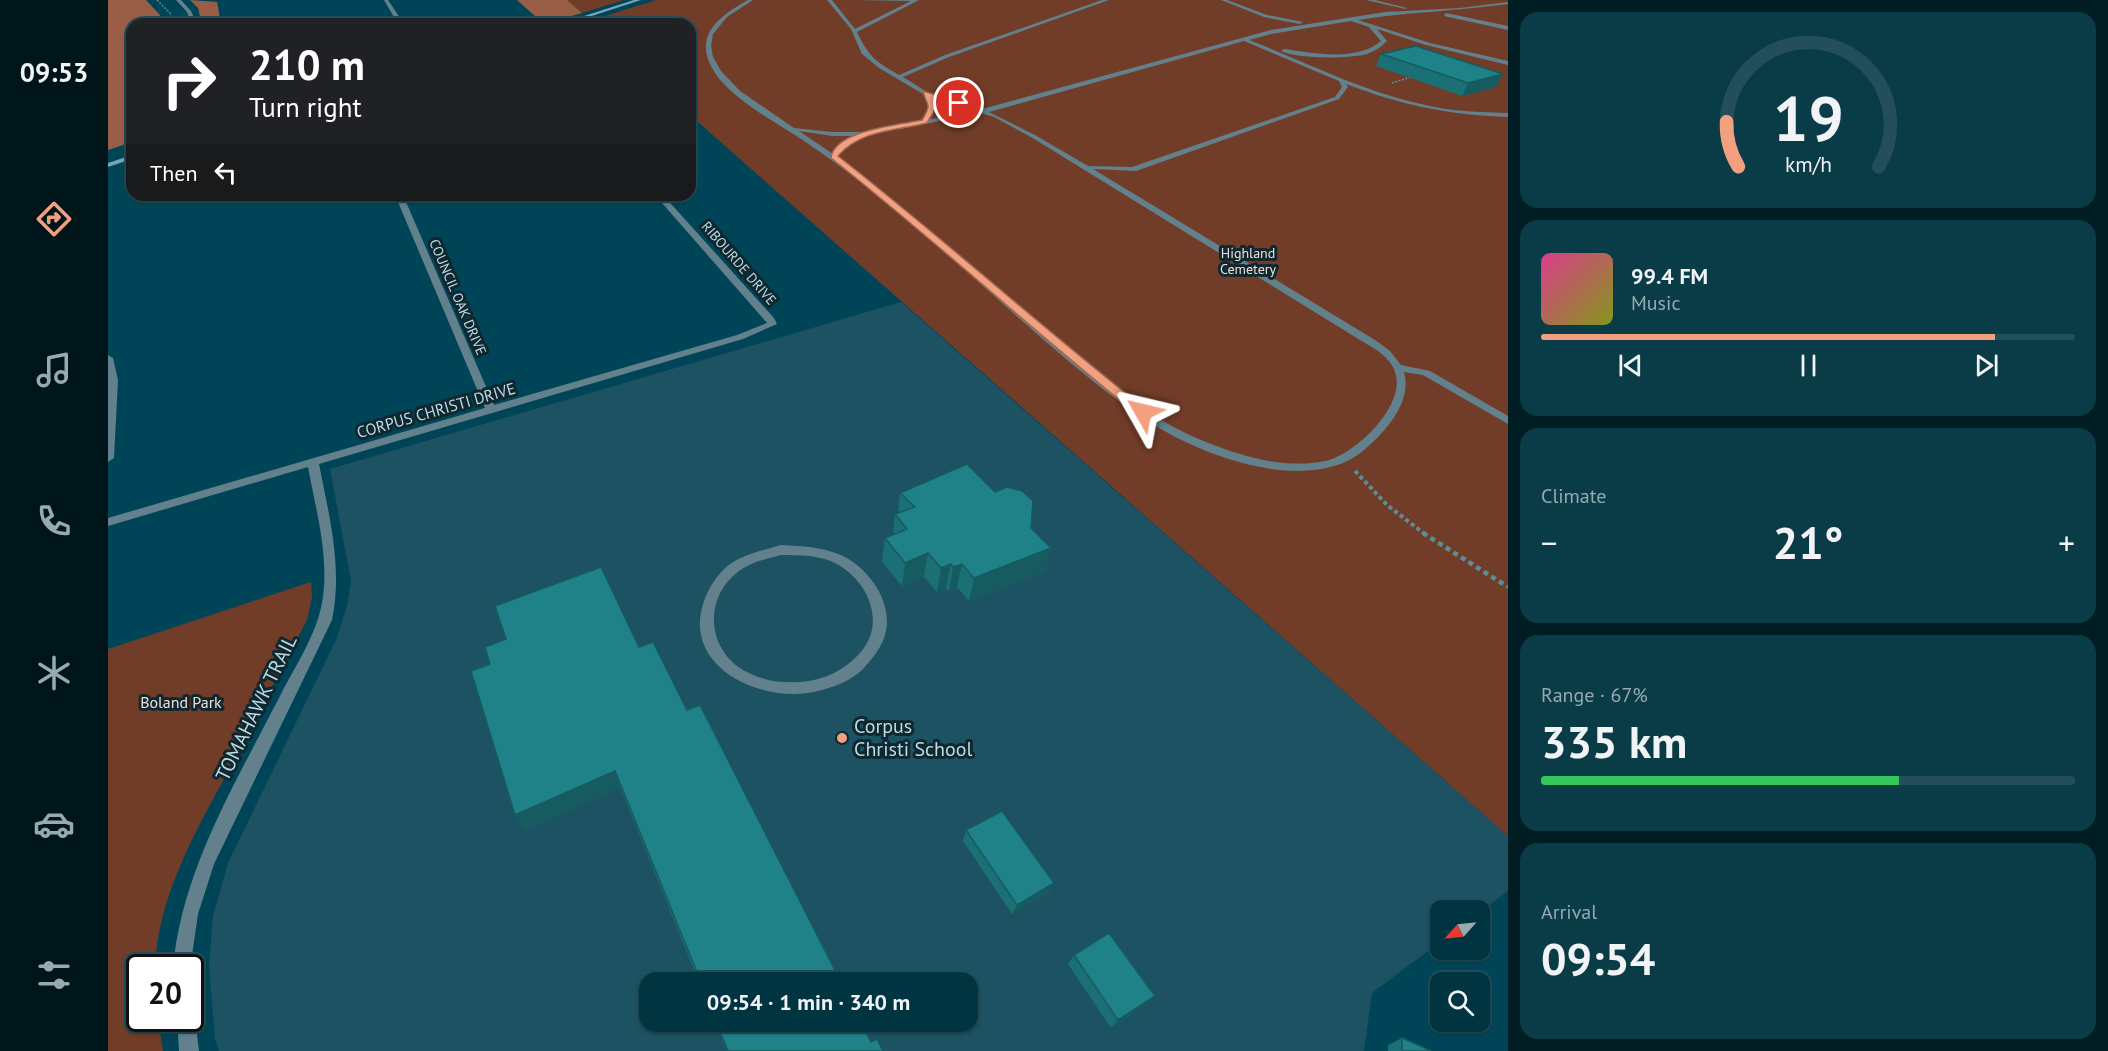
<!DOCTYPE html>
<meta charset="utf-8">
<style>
body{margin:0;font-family:"PT Sans",sans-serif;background:#0a3c48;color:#f1f3f6;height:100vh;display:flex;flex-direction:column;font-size:22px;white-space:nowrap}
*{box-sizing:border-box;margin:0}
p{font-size:20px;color:#95aab1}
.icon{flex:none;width:33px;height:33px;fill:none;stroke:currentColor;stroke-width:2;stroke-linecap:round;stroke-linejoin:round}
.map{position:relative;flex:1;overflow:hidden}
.drawer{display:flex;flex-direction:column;gap:12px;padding:12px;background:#001d24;width:600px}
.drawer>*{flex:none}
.banner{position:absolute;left:18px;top:18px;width:570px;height:183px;border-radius:18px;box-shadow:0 2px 4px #0004,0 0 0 2px #224f5a;background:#202124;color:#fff;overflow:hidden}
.needle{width:39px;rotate:243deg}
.tools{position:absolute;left:1322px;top:900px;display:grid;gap:12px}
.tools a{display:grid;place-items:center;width:60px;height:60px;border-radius:12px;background:#003441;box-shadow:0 2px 4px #0004,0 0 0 2px #224f5a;font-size:30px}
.speed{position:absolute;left:18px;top:954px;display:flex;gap:12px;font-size:30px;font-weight:700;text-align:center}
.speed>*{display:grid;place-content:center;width:78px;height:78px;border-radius:50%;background:#003441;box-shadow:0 2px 4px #0004,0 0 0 2px #224f5a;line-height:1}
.speed .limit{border:3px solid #111;border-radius:9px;background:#fff;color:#111}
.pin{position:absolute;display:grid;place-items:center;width:51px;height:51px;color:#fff;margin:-26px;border:3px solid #fff;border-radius:50%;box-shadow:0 2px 6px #0007}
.me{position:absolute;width:66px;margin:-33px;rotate:307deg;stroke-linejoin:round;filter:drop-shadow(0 0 4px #0008)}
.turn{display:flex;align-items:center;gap:21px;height:126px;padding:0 24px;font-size:27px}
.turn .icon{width:78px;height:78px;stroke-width:2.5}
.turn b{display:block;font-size:42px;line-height:51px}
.then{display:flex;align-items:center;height:57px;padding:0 24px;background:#0003;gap:12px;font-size:22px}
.big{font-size:45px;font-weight:700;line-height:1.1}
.drawer .widget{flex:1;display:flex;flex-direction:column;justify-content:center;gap:9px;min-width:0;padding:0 21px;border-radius:18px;background:#0a3c48}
.drawer .dial{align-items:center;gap:0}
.dial svg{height:156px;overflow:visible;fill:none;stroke:#224f5a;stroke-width:7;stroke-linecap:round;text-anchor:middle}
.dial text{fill:#f1f3f6;stroke:none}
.song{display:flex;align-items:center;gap:18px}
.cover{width:72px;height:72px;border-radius:9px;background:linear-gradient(135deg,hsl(330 70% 55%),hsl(70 70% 35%))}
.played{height:6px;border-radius:3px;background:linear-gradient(90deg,#f2a080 85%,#224f5a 85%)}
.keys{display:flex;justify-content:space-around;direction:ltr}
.heat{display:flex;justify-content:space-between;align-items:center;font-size:33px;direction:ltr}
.charge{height:9px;border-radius:4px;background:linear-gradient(90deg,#34c759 67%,#224f5a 0)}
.trip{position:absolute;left:531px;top:972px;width:339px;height:60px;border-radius:18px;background:#003441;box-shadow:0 2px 4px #0004,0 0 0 2px #224f5a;font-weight:700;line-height:60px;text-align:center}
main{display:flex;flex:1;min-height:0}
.tab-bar{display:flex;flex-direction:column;width:108px;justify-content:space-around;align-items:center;background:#00151a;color:#95aab1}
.tab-bar .icon{width:42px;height:42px}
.tab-bar .current{color:#f2a080}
.tab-bar b{font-size:27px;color:#f1f3f6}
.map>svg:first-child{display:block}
.built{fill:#1c5262;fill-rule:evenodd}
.green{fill:#723d28}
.forest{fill:#9a5e47}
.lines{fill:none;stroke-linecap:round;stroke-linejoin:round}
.path-far2{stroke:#5b8d9b;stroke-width:1.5;stroke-dasharray:2 1.5;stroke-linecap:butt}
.path-far1{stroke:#5b8d9b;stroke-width:4;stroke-dasharray:4 3;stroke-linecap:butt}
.path{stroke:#5b8d9b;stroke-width:4.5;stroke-dasharray:5 4;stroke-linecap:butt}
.service{fill:#62818c;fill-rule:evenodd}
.minor{fill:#62818c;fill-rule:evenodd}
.tertiary{fill:#62818c;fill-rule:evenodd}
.secondary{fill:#74a6b8;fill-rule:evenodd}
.wall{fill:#1b7076}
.shaded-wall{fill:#165b60}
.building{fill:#1f8289;stroke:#165b60;stroke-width:1.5}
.route{fill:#f2a080;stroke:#9d6853;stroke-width:1.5}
.poi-dot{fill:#f2a080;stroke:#0f2830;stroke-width:2}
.labels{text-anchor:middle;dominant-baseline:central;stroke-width:6;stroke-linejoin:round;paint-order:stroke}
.far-park-label{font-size:14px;fill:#f2ded7;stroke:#0f2830}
.far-street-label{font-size:14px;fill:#bddae5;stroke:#0f2830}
.street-label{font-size:16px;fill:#bddae5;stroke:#0f2830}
.park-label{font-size:16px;fill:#f2ded7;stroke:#0f2830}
.near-street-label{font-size:20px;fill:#bddae5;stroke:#0f2830}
.near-poi-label{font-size:20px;fill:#bddae5;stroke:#0f2830;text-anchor:start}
</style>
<main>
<nav class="tab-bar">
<b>09:53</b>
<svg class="icon current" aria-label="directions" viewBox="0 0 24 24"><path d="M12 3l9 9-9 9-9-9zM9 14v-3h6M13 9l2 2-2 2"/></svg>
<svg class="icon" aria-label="music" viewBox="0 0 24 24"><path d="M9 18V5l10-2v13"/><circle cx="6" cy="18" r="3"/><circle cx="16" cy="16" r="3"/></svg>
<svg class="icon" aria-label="phone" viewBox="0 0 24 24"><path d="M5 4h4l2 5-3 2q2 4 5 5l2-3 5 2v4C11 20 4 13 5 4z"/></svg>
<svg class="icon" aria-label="climate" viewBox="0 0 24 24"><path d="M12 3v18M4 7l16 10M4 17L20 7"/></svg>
<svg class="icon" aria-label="car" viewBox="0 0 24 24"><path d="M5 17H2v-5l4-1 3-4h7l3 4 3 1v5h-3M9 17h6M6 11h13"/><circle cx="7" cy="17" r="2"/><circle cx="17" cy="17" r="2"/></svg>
<svg class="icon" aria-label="filters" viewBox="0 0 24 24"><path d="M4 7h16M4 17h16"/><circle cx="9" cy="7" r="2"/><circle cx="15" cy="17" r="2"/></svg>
</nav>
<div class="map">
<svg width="1400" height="1051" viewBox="0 0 1400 1051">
<rect width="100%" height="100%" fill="#004557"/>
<path class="built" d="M 793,302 L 1400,836 L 1400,891 L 1371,913 L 1332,910 L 1332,942 L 1264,993 L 1256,1051 L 111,1051 L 107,1039 L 101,966 L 105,916 L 120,863 L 228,640 L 239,606 L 243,581 L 222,469 ZM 542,982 L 860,982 L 860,1022 L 542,1022 Z"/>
<g class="green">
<polygon points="459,0 516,0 474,13"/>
<polygon points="548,0 1400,0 1400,836 582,115 582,24 478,22"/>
<path d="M 203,582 L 204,597 L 199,620 C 172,671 146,721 120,771 C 87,833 50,896 47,967 L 32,968 L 32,1018 L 50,1019 L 55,1051 L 0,1051 L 0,649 Z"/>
</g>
<g class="forest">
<polygon points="0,0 38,0 52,15 51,24 24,24 24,142 0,150"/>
<polygon points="82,0 109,2 113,24 94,24 90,8"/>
<polygon points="409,0 459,0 474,13 436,24"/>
</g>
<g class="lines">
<g class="path-far2">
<polyline points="49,0 62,13 64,24"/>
<polyline points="1284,83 1306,76"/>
</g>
<polyline class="path-far1" points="1247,471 1279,505 1318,535"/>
<polyline class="path" points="1315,533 1400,587"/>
<g class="service">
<path d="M 640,0 L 645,0 L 619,17 L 605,34 L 603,46 L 605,57 L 613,71 L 632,91 L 686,128 L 724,132 L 753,132 L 866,111 L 815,94 L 771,68 L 754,54 L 743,29 L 719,0 L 724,0 L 747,29 L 803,1 L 748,0 L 811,0 L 749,32 C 761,57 767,61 791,75 L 837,55 L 994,0 L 1001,0 L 841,57 L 795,77 L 819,92 L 874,109 L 1163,30 L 1277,12 L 1352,8 L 1400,2 L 1400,4 C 1350,11 1299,12 1250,20 L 1322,43 L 1400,61 L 1400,65 L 1318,45 L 1269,29 L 1279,41 C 1273,47 1267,51 1259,54 C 1240,59 1190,59 1173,51 L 1176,49 C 1205,53 1249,62 1273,41 L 1261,27 L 1243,21 L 1163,34 L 1141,40 C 1202,64 1262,95 1327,107 C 1351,112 1375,112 1400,113 L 1400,117 C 1341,115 1293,105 1238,84 L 1240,87 L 1231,99 L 1028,171 L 985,169 L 1267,340 L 1282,351 L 1293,365 L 1322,371 L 1400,416 L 1400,424 L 1315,375 L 1296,372 C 1303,398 1285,422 1267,440 C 1256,451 1242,462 1226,466 C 1174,482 1099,456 1053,429 C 1017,408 983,380 951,353 C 890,301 833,246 770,195 C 747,177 724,160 699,143 C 669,122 612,95 600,59 C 590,29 618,13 640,0 ZM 1136,41 L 1231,81 L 1234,87 L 1227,97 L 1024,167 L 980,166 L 927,135 L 881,112 ZM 873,113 L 886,117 L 923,137 L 1270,351 C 1278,357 1284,363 1287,372 C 1299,405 1247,455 1217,461 C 1177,469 1135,457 1098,442 C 1034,417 979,367 928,323 C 863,266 800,208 729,158 L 740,144 L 755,136 ZM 691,131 L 724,136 L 745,136 L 736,142 L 725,154 Z"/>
<polygon points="1113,0 1119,0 1159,15 1195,22 1192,24 1156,17"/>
<polygon points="1258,0 1267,0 1299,8 1297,9"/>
<polygon points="1338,13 1400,26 1400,30 1336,16"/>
<path d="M 673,545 C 694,546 716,547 735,556 C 761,569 784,601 778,631 C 775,646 765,658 755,669 C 742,682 723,688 706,692 C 652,703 573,667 596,601 C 601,587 610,573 622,564 C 637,554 656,550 673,545 ZM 673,555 C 691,555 711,555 727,563 C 760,580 779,623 752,653 C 736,671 716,680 692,682 C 674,683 656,681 639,672 C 599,652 594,598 631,571 C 643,562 658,559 673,555 Z"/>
</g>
<g class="minor">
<polygon points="276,0 280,0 296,24 290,24"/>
<path d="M 287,195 L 295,195 L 386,405 L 629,335 L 659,323 L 547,195 L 555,195 L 666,318 L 669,324 L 635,339 L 211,464 C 221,516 235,567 224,620 L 106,864 L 90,914 L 82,969 L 82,968 L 65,968 C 74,868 129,781 173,694 C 188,665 208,635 214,603 C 222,558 208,511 200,467 L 0,526 L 0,518 L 377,408 Z"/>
<polygon points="0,355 5,358 10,380 6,458 0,462"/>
<polygon points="82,1011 87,1018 91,1051 71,1051 69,1018 82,1018"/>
</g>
<polygon class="tertiary" points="68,0 73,0 83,11 89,24 83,24 79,12"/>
<g class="secondary">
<polygon points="526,0 533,0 459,24 451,24"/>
<polygon points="24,155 24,159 0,167 0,163"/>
</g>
</g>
<g class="wall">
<polygon points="1273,54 1388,87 1354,96 1268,66"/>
<polygon points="792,493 923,528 943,548 936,572 861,601 849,587 841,591 838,588 829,592 816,577 794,586 774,562 777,538 785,535 787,514 790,513"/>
<polygon points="531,647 579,710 733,982 591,982 512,787 416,831"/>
<polygon points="858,830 946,883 941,892 904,914 855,841"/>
<polygon points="966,955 1039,1004 1003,1028 960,964"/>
<polygon points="607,1022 753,1022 763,1042 775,1051 619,1051"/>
<polygon points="1294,1038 1323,1051 1280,1051 1280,1045"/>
</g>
<g class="shaded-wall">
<polygon points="1395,74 1388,87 1354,96 1360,83"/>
<polygon points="943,548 936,572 861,601 866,578"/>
<polygon points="820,553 816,577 794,586 797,563"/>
<polygon points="843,564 838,588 829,592 833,568"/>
<polygon points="854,564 849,587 841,591 845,567"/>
<polygon points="507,771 512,787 416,831 407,815"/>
<polygon points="946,883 941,892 904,914 909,905"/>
<polygon points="1047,996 1039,1004 1003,1028 1010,1020"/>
</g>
<g class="building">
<polygon points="1308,46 1395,74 1360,83 1273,54"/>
<polygon points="859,464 887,492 899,487 914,491 925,501 923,528 943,548 866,578 854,564 845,567 843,564 833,568 820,553 797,563 777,538 799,529 787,514 807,507 792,493"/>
<polygon points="493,567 531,647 545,642 579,710 592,705 733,982 593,982 507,771 407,815 363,671 382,664 377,647 398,639 387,606"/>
<polygon points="894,811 946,883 909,905 858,830"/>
<polygon points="1001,933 1047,996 1010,1020 966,955"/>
<polygon points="608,1022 753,1022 763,1042 769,1039 775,1051 620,1051"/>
<polygon points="1294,1038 1323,1051 1294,1051"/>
</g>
<path class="route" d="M 815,91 L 854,103 L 851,105 L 827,98 L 828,108 L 819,123 C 787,131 752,130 730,156 C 835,238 934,328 1039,410 L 1039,415 L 1030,415 C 926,332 828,241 723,158 C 726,130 791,125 814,120 C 825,102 818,106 815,91 Z"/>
<circle class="poi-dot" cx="734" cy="738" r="6"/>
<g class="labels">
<g class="far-park-label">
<text x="1140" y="253">Highland<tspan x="1140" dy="16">Cemetery</tspan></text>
</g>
<g class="far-street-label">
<text transform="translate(631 263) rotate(49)">RIBOURDE DRIVE</text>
<text transform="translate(350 297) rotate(67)">COUNCIL OAK DRIVE</text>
</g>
<g class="street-label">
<text transform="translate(328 410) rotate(-16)">CORPUS CHRISTI DRIVE</text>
</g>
<g class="park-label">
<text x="73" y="702">Boland Park</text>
</g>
<g class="near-street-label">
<text transform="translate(148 708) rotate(-64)">TOMAHAWK TRAIL</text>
</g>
<g class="near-poi-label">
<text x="746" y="726">Corpus<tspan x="746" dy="23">Christi School</tspan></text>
</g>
</g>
</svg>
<div class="tools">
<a><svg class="needle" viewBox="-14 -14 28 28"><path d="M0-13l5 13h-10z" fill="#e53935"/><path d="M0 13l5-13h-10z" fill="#95aab1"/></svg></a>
<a><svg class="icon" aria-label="search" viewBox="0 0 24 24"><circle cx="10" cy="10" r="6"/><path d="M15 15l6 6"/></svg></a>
</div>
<div class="speed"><div class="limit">20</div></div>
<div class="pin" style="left:851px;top:103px;background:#d93025"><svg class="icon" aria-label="arrive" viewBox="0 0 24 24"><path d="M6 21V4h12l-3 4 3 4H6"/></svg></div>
<svg class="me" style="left:1035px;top:412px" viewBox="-20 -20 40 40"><path d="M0-17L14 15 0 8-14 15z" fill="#f2a080" stroke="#fff" stroke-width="4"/></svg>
<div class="trip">09:54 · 1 min · 340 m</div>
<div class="banner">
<div class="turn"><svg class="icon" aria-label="right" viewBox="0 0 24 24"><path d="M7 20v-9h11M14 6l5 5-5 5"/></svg><div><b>210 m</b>Turn right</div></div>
<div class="then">Then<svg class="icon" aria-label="left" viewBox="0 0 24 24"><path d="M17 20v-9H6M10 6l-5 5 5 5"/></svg></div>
</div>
</div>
<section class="drawer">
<div class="widget dial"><svg viewBox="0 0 100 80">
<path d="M14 69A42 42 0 1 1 86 69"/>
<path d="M14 69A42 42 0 0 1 8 46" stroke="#f2a080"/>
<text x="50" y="56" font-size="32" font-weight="700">19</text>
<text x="50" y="72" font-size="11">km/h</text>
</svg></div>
<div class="widget">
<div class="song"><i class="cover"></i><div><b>99.4 FM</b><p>Music</p></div></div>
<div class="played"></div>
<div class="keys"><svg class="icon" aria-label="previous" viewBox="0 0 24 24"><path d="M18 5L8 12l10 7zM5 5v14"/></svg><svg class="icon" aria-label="pause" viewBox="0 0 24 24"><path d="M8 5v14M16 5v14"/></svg><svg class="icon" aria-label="next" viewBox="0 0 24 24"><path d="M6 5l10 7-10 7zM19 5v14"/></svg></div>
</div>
<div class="widget"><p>Climate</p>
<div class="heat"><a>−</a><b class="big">21°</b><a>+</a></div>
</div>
<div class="widget"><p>Range · 67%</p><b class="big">335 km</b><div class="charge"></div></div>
<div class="widget"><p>Arrival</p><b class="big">09:54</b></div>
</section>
</main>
